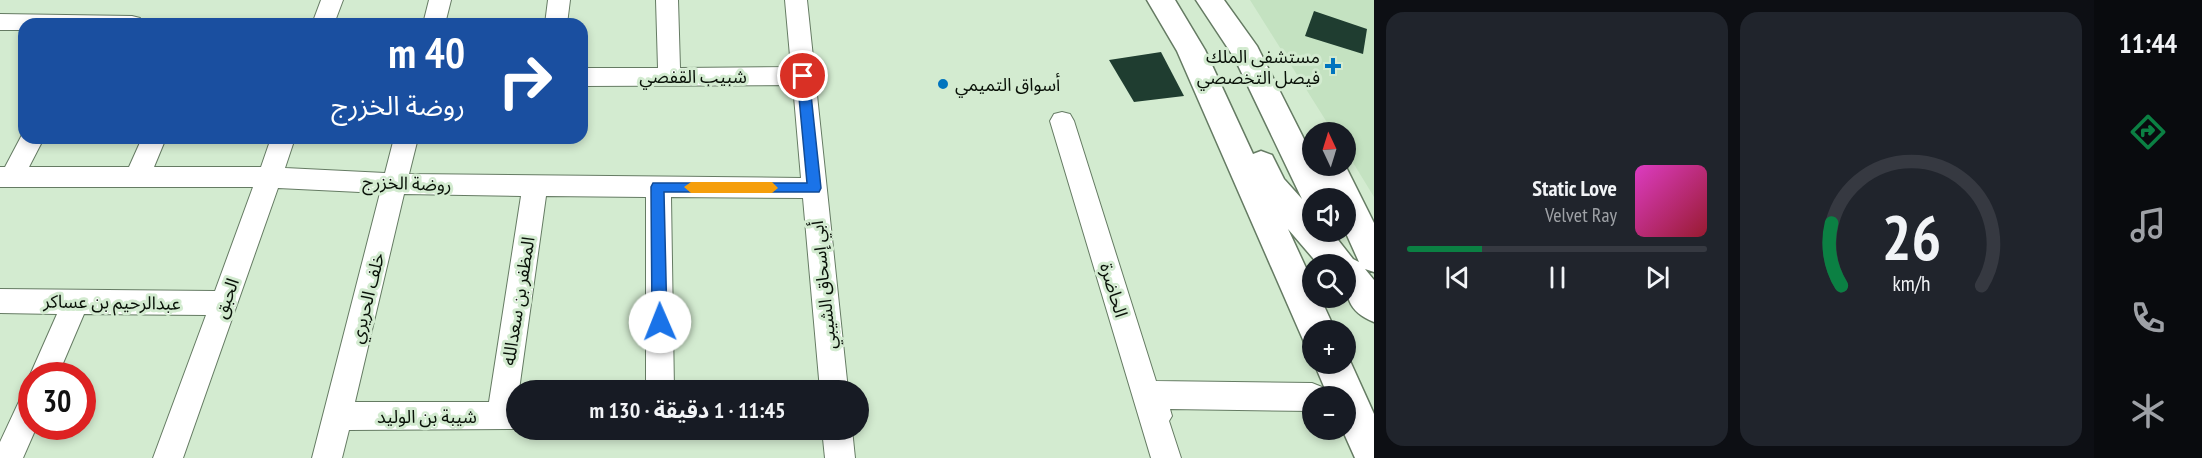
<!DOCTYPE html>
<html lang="ar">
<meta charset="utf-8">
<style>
body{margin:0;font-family:"PT Sans Narrow","Noto Sans Arabic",sans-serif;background:#20242c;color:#f1f3f6;direction:rtl;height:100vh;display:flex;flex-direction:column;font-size:22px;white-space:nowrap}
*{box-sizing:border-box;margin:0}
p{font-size:20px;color:#9ea1a6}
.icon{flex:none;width:33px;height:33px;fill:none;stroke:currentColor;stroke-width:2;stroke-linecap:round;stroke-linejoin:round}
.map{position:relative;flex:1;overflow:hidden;direction:ltr}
.details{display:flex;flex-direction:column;gap:12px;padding:12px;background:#0d0f14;width:720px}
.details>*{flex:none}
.top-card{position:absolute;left:18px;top:18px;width:570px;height:126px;border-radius:18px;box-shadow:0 3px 9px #0003;direction:rtl;background:#1a4fa0;color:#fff;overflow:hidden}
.needle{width:39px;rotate:356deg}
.tools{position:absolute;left:1302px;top:122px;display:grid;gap:12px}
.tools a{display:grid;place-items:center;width:54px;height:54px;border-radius:50%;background:#171b24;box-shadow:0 3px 9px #0003;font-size:30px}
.speed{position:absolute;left:18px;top:362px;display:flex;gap:12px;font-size:30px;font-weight:700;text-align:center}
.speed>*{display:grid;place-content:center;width:78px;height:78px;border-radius:50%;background:#171b24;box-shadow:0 3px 9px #0003;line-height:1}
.speed .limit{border:9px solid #d22;background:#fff;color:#111}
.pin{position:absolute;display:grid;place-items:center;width:51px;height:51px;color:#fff;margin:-26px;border:3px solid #fff;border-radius:50%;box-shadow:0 2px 6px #0007}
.me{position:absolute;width:66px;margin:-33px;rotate:359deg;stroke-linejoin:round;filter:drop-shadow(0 0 4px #0008)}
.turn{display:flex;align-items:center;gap:21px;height:126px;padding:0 24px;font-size:27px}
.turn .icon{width:78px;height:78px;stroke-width:2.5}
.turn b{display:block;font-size:42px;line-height:51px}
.details .widget{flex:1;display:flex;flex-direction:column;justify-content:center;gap:9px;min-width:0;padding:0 21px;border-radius:18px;background:#20242c}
.details .dial{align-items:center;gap:0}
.dial svg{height:156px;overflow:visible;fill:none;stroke:#363941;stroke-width:7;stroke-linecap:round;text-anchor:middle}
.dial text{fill:#f1f3f6;stroke:none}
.song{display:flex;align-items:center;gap:18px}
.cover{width:72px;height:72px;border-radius:9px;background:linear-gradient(135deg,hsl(310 70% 55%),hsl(350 70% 35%))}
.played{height:6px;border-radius:3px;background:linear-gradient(90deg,#0b8043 25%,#363941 25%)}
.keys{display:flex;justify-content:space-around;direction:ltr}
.details .tiles{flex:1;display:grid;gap:12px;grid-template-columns:repeat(2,1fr)}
.trip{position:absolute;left:506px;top:380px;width:363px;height:60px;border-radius:30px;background:#171b24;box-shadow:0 3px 9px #0003;font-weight:700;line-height:60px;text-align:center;direction:rtl}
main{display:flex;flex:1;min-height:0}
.tab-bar{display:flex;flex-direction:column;width:108px;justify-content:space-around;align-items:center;background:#090b0e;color:#9ea1a6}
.tab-bar .icon{width:42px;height:42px}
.tab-bar .current{color:#0b8043}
.tab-bar b{font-size:27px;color:#f1f3f6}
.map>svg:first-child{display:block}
.built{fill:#c4e2c1}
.building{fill:#1f3d30}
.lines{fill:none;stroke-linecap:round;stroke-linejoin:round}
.minor-casing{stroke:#657b63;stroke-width:2}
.primary-casing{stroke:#657b63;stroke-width:3}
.minor{fill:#fff;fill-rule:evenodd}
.primary{fill:#fff;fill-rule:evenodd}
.route{fill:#1a73e8;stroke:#114b97;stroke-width:1.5}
.slow{fill:#f59e0b}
.poi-dot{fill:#0074be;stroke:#d3ebd0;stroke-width:2}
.labels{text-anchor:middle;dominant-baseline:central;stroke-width:6;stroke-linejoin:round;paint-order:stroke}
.poi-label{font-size:18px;fill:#091108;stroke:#d3ebd0;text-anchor:end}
.street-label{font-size:18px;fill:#091108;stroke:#d3ebd0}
</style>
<main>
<nav class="tab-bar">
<b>11:44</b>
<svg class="icon current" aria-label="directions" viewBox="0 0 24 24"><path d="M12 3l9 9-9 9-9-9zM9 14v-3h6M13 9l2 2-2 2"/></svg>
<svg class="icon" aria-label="music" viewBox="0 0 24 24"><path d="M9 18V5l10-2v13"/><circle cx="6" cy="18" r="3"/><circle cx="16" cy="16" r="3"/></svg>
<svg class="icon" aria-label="phone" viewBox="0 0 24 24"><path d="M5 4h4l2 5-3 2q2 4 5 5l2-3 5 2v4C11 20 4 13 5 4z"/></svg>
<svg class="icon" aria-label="climate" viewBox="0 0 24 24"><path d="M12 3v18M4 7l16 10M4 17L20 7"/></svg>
</nav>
<section class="details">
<div class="tiles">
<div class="widget dial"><svg viewBox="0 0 100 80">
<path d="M14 69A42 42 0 1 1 86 69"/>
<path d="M14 69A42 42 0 0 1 9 37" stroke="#0b8043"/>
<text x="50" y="56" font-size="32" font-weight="700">26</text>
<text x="50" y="72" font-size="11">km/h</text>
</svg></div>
<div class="widget">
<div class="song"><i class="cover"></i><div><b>Static Love</b><p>Velvet Ray</p></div></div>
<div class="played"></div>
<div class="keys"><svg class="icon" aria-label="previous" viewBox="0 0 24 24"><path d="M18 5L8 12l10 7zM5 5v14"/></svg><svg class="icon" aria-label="pause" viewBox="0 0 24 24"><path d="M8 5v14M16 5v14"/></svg><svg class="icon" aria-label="next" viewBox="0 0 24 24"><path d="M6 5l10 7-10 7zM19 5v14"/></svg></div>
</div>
</div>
</section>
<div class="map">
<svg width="1374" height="458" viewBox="0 0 1374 458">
<rect width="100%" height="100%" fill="#d3ebd0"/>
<polygon class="built" points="1250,0 1374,0 1374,197 1346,151 1346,132 1333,132"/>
<g class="building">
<polygon points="1314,11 1367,29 1363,54 1305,36"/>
<polygon points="1161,52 1184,96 1134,102 1109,60"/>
</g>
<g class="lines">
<g class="minor-casing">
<g id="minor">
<polygon points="321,0 343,0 334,24 312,24"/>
<polygon points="429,0 451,0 445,24 423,24"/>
<polygon points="548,0 570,0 567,24 545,24"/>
<path d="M 656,0 L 678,0 L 680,68 L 791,67 L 785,0 L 807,0 L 848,390 L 820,390 L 803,198 L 671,197 L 674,390 L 646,390 L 646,197 L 546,196 L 519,390 L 516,390 L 516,429 L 520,429 L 349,430 L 342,458 L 312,458 L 380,193 L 278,188 L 183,458 L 153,458 L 206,315 L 84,314 L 58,375 L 32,375 L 32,379 L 30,375 L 57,314 L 0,313 L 0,289 L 215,291 L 253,187 L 0,187 L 0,167 L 5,167 L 24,131 L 24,138 L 44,138 L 29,167 L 129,167 L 142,138 L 166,138 L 154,167 L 261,167 L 271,138 L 295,138 L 285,168 L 385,173 L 394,138 L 418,138 L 409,174 L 801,178 L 793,85 L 582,86 L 582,68 L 658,68 ZM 404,194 L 521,196 L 489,402 L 355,402 Z"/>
<polygon points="0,14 132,16 140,18 143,24 24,24 24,30 0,30"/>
<polygon points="1062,112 1070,114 1074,121 1156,381 1312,383 1322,387 1326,396 1312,396 1312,411 1170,409 1172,416 1169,421 1181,458 1151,458 1050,121 1054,114"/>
<polygon points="32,391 32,426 37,426 23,458 0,458 0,442 22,395"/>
<polygon points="822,429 852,429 855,458 825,458"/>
</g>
</g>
<g class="primary-casing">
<g id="primary">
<path d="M 1147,0 L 1175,0 L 1205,50 L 1253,154 L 1261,151 L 1272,155 L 1284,179 L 1302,199 L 1235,59 L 1196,0 L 1224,0 L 1257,46 L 1312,155 L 1312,165 L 1345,165 L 1374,223 L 1374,272 L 1365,269 L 1374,280 L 1374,322 C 1344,310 1346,292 1346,264 L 1318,264 L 1288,229 L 1312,281 L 1312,297 L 1320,297 L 1335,330 L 1312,330 L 1312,345 L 1304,342 L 1177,51 ZM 1312,198 L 1346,198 L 1345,231 L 1359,262 L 1353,259 L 1331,231 L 1312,231 Z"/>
<polygon points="1346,352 1374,414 1374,458 1355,458 1342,429 1346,429 1346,396 1328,396 1314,363 1346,363"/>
</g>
</g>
<use href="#minor" class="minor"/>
<use href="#primary" class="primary"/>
</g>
<polygon class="route" points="803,71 809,76 821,188 819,192 664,192 667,322 665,327 660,329 654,327 652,322 651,187 653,183 807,183 797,76"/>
<polygon class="slow" points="691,182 772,182 778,188 772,193 691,193 684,187"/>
<g class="poi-dot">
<path d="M1330 57h6v6h6v6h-6v6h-6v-6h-6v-6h6z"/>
<circle cx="943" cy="84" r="6"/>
</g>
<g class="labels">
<g class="poi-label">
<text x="1320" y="56">مستشفى الملك<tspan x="1320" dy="21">فيصل التخصصي</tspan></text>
<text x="955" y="84" text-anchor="start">أسواق التميمي</text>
</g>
<g class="street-label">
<text x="693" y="76">شبيب القفصي</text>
<text transform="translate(407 183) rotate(2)">روضة الخزرج</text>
<text transform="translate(823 285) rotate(-96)">أبي إسحاق الشيبي</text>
<text transform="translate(1114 290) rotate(73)">الحاضرة</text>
<text transform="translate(226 298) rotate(-70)">الحبق</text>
<text transform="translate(367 298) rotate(-76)">خلف الحريري</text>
<text transform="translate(518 301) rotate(-81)">المظفر بن سعدالله</text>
<text transform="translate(112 302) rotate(1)">عبدالرحيم بن عساكر</text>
<text x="427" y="416">شيبة بن الوليد</text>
</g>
</g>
</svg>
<div class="tools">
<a><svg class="needle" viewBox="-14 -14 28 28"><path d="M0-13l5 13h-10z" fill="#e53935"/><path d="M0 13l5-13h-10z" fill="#9ea1a6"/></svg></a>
<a><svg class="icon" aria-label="sound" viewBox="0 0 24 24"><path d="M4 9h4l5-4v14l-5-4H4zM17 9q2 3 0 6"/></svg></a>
<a><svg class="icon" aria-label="search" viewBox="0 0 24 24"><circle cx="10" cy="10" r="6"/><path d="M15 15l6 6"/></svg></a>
<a>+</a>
<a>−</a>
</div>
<div class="speed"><div class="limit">30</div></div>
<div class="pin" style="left:803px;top:76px;background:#d93025"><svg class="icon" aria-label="arrive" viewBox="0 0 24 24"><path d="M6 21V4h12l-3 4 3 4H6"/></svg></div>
<svg class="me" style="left:660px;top:322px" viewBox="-20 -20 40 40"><circle r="19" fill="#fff"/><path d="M0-13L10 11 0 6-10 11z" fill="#1a73e8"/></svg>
<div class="trip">11:45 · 1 دقيقة · 130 m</div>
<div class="top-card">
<div class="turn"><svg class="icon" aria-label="right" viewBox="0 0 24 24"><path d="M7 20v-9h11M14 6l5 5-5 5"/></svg><div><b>40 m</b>روضة الخزرج</div></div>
</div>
</div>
</main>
